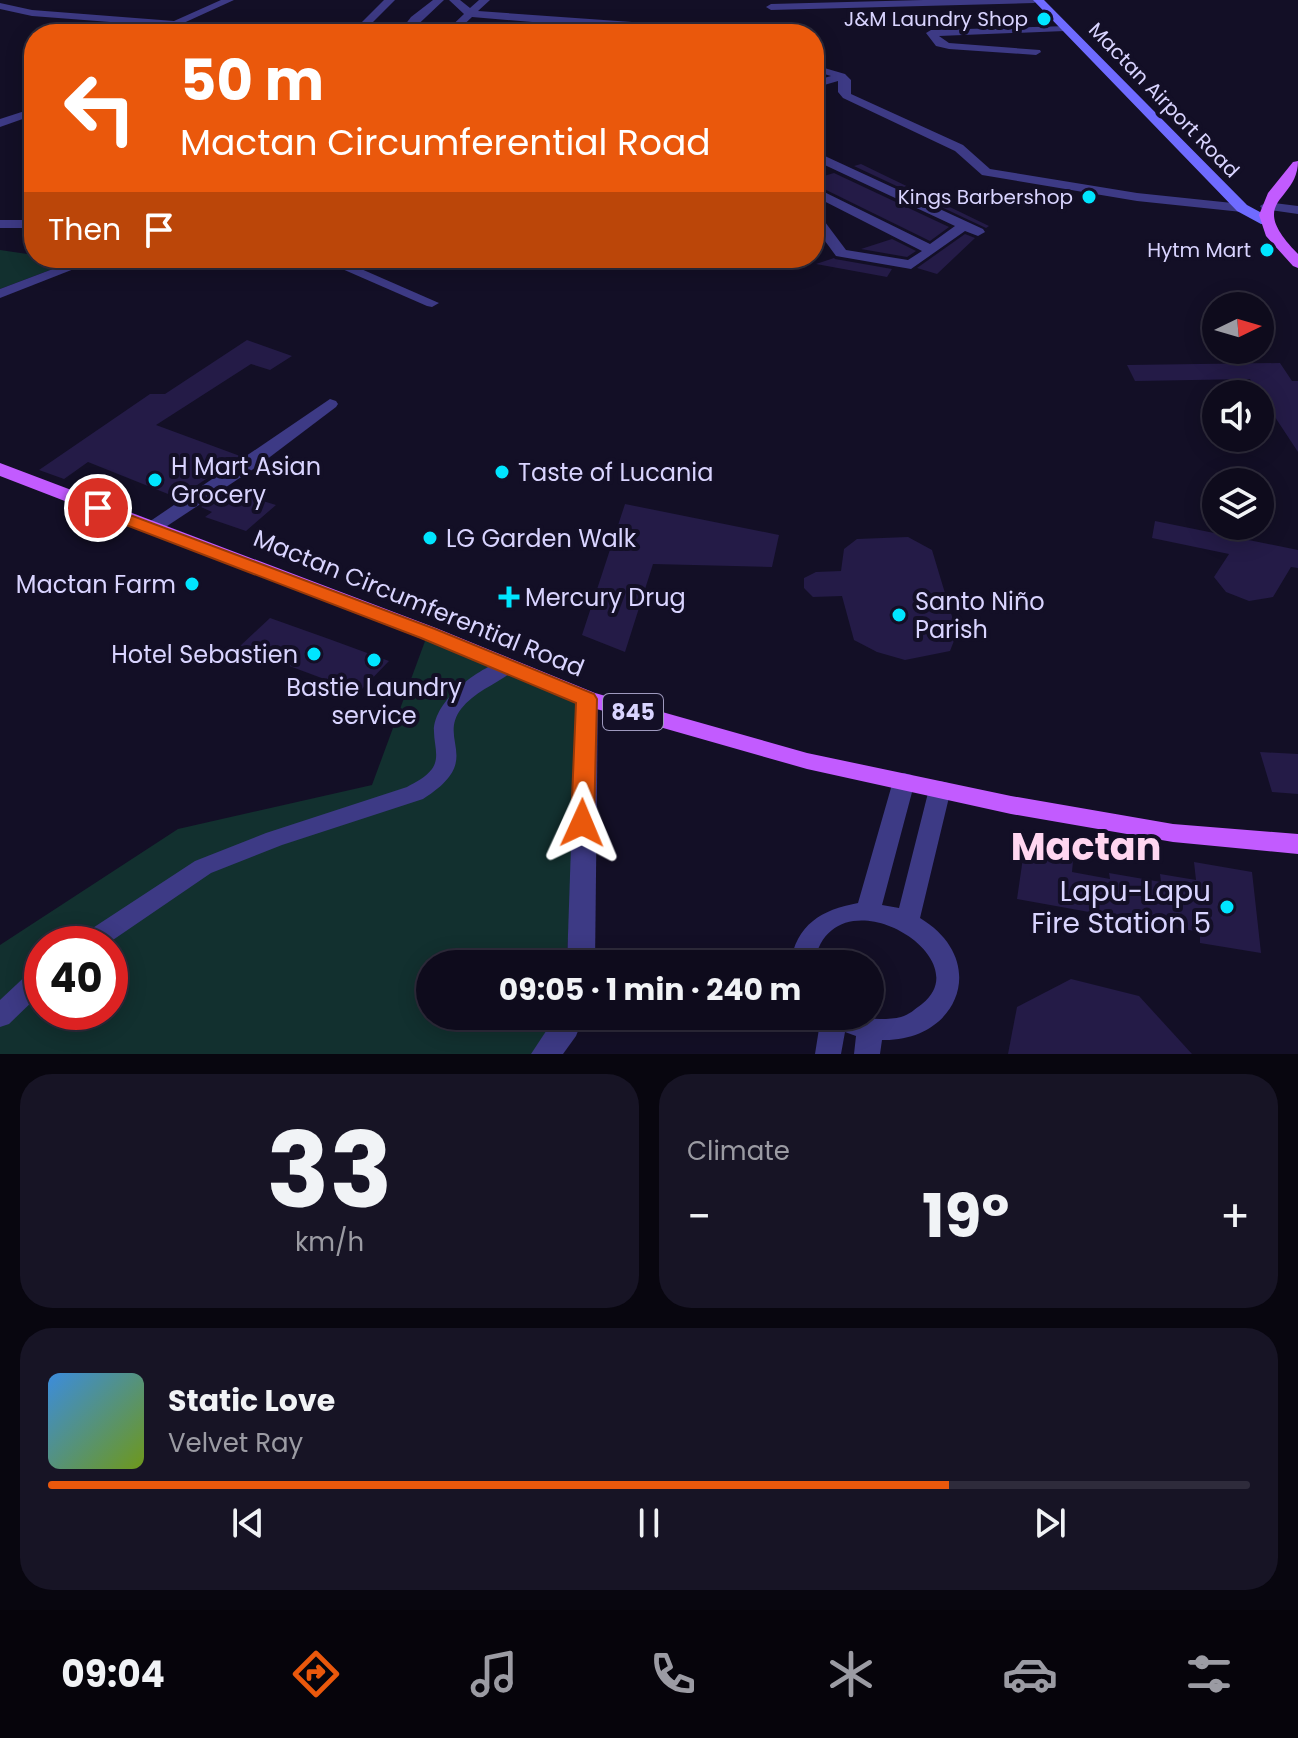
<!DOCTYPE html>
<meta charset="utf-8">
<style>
body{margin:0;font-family:Poppins,sans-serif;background:#171425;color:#f1f3f6;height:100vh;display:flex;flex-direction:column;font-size:30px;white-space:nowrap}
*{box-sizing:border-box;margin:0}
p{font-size:26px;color:#9b9ba3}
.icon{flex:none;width:44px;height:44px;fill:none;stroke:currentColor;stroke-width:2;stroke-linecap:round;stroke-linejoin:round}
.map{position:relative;height:1054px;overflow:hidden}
.side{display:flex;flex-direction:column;gap:20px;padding:20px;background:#08060f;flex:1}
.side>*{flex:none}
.hud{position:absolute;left:24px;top:24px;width:800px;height:244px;border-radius:32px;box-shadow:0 4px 20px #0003,0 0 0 2px #2e2b3b;background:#ea580c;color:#fff;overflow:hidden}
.needle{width:52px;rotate:85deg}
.fabs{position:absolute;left:1202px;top:292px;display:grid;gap:16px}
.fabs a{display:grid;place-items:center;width:72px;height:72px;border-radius:50%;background:#0e0b1c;box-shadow:0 4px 20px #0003,0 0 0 2px #2e2b3b;font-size:40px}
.speed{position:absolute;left:24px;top:926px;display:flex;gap:16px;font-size:40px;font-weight:700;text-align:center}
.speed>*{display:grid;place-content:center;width:104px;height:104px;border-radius:50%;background:#0e0b1c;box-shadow:0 4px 20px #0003,0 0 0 2px #2e2b3b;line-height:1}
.speed .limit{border:12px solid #d22;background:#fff;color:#111}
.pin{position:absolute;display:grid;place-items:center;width:68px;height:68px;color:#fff;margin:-34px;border:4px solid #fff;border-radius:50%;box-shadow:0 2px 8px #0007}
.me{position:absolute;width:88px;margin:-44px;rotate:1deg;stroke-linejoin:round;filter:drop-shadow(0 0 6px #0008)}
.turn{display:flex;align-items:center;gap:28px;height:168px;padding:0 24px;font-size:36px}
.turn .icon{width:104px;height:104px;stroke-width:2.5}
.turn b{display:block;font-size:56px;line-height:68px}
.then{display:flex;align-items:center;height:76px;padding:0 24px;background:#0003;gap:16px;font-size:30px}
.big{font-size:60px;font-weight:700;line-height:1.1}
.side .tile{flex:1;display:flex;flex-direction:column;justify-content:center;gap:12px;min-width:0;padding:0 28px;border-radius:32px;background:#171425}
.side .dial{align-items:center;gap:0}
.dial b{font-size:104px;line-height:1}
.song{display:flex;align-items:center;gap:24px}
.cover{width:96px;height:96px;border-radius:12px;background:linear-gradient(135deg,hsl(210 70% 55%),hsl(80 70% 35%))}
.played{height:8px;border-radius:4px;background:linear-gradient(90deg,#ea580c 75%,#2e2b3b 75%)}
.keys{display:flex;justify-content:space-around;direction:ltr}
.heat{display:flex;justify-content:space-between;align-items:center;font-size:44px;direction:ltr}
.side .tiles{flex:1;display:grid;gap:20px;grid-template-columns:1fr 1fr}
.tile:last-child{grid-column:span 2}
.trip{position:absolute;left:416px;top:950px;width:468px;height:80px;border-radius:40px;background:#0e0b1c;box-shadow:0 4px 20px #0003,0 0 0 2px #2e2b3b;font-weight:700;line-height:80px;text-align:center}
.dock{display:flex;height:128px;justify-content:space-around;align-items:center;background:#06040b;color:#9b9ba3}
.dock .icon{width:56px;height:56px}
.dock .on{color:#ea580c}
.dock b{font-size:36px;color:#f1f3f6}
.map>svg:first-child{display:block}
.green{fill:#12302f;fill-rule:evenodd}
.building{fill:#241b47}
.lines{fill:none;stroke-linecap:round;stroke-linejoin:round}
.minor{fill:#3d3a85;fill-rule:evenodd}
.tertiary{fill:#3d3a85;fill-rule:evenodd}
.secondary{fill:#6f6bff;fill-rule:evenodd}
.primary{fill:#c25bff;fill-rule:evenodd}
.route{fill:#ea580c;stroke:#983908;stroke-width:2}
.poi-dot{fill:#00e5ff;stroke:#130f26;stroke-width:3}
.labels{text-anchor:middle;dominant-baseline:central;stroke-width:8;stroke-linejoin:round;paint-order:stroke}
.far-poi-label{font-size:20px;fill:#d9d4ff;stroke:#130f26;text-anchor:end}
.far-street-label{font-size:20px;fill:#d9d4ff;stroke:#130f26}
.shield{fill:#130f26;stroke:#9e99be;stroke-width:2}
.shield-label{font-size:22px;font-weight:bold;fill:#d9d4ff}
.poi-label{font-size:24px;fill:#d9d4ff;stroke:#130f26;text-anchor:start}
.street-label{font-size:24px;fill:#d9d4ff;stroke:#130f26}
.near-poi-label{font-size:28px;fill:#d9d4ff;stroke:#130f26;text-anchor:end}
.near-district-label{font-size:38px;font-weight:bold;fill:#ffd6f0;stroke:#130f26}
</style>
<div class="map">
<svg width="1298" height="1054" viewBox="0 0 1298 1054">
<rect width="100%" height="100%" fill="#130f26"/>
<g class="green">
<polygon points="0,250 34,255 34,258 74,261 0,289"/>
<path d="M 428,633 L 587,699 L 566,964 L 430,964 L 430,1016 L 561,1016 L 557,1054 L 0,1054 L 0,945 L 178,829 L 372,785 ZM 42,944 L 110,944 L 110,1012 L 42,1012 Z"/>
</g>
<g class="building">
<polygon points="861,164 989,226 986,228 854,166"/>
<polygon points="834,173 949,227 930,241 814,184 814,179"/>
<polygon points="965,234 975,238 937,274 917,268"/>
<polygon points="892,239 916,251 907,257 861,249"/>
<polygon points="834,258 835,259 892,269 887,277 816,264"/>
<polygon points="247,340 292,356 270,370 251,364 156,425 240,456 178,498 88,462 64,479 39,470 150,394 165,394"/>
<polygon points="1280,363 1292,381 1298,381 1298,452 1250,379 1135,381 1127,365"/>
<polygon points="227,490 276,505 246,531 205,517 212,512 201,507"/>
<polygon points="625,504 779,535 772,567 653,564 625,652 582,635"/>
<polygon points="1155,521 1298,550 1298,568 1291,567 1273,597 1249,601 1226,592 1214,577 1229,554 1152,538"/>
<polygon points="908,537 932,550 957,633 950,651 905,660 877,652 854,640 842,596 813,597 804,588 804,578 816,572 841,571 844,549 857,539"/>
<polygon points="270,618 329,639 389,661 359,692 239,647"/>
<polygon points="1260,752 1298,754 1298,794 1272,792"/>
<polygon points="1024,851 1073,861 1072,872 1110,879 1109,873 1161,882 1160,874 1196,880 1194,862 1252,872 1261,953 1200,943 1200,932 1017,899"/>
<polygon points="1071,979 1139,996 1192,1054 1008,1054 1017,1007"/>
</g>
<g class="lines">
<g class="minor">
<polygon points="221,0 234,0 166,31 162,30 162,26 32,16 0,9 0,3 32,10 174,21"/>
<polygon points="384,0 395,0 361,34 350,34"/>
<polygon points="433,0 444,0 408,34 398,34 411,17"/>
<polygon points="449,0 460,0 470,8 479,0 490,0 478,11 632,22 678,34 472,17 454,34 443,34 464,14"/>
<polygon points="923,0 1039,0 1034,3 771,10 766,7 771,4"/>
<polygon points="1069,26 1070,28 1065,31 939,36 949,43 1040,50 1041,52 1036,55 949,49 936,46 926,33 931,30"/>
<polygon points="59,30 68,32 69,34 55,34"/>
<polygon points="814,65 845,74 851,80 851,94 963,145 990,169 1137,193 1242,204 1249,208 1242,212 1137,201 982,175 955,151 843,98 838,92 838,81 814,88 814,81 831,76 814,71"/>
<polygon points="34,108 34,115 0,127 0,119"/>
<polygon points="814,151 983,229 985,232 978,236 965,231 911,269 836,256 814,226 814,213 819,214 846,250 908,260 922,251 814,196 814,187 930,244 955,226 814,160"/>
<polygon points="1267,202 1298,206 1298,214 1262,209 1260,206"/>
<rect x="0" y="220" width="34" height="8"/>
<polygon points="82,258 102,258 0,298 0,289"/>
<polygon points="317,258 336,258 439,303 432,307 427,306"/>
<polygon points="396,258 414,258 415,260 408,264"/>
<polygon points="330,399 336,401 338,404 336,407 258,466 158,532 146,532 143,528 146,524"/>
<path d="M 505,660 L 512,662 L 515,667 L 512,672 C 496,684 474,692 461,709 C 437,741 485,760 423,799 L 282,845 L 211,873 L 107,944 L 76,944 L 79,937 L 195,861 L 266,833 L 407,787 C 416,782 426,777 432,769 C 440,758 434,744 434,732 C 433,701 478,668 505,660 Z"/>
<path d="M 904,773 L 912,775 L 915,781 L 882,905 L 899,908 L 929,789 L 932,783 L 940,781 L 948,783 L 951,789 L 920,918 C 991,961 958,1042 882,1040 L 880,1054 L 854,1054 L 856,1036 L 845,1032 L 841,1054 L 815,1054 L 821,1016 C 843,1016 882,1022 901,1017 C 909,1015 915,1009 922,1004 C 983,956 831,867 814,964 L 790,964 C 797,924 821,910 858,903 L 893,781 L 896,775 Z"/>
<polygon points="42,966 42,992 9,1024 0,1027 0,1000 33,969"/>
</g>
<g class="tertiary">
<polygon points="587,691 595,694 598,699 595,964 567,964 576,699 579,694"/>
<polygon points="556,1016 584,1016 576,1036 563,1054 531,1054"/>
</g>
<polygon class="secondary" points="1033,0 1044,0 1247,205 1271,218 1271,224 1261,224 1237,211"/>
<g class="primary">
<path d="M 1298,161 C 1298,203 1244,199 1298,254 L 1298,268 L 1293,266 L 1266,236 L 1259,215 L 1268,193 L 1293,162 Z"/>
<polygon points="0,463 436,628 595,693 807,753 1011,796 1173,824 1298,834 1298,854 1173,842 1011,814 807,769 579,704 420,638 0,476"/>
</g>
</g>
<polygon class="route" points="98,503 435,629 594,694 597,699 594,823 590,829 582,831 574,829 571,823 576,703 421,638 92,512 89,508 92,505"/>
<g class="poi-dot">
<circle cx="1044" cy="19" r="8"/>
<circle cx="1089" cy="197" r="8"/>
<circle cx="1267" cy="250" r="8"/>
<circle cx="502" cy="472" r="8"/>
<circle cx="155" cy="480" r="8"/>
<circle cx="430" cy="538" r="8"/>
<circle cx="192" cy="584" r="8"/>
<path d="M505 585h8v8h8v8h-8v8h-8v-8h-8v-8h8z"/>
<circle cx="899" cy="615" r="8"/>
<circle cx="314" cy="654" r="8"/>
<circle cx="374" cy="660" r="8"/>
<circle cx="1227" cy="907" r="8"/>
</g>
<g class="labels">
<g class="far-poi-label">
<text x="1028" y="19">J&amp;M Laundry Shop</text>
<text x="1073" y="197">Kings Barbershop</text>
<text x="1251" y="250">Hytm Mart</text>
</g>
<g class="far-street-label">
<text transform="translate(1164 100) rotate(46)">Mactan Airport Road</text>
</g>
<rect class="shield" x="603" y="694" width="60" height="36" rx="6"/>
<g class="shield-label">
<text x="633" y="712">845</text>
</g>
<g class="poi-label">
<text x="171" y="466">H Mart Asian<tspan x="171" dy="28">Grocery</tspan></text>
<text x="518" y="472">Taste of Lucania</text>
<text x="446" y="538">LG Garden Walk</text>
<text x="176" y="584" text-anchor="end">Mactan Farm</text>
<text x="525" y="597">Mercury Drug</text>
<text x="915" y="601">Santo Niño<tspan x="915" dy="28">Parish</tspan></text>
<text x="298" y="654" text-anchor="end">Hotel Sebastien</text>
<text x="374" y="687" text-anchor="middle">Bastie Laundry<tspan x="374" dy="28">service</tspan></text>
</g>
<g class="street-label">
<text transform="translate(419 603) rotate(22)">Mactan Circumferential Road</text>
</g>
<g class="near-poi-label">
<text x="1211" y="891">Lapu-Lapu<tspan x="1211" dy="32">Fire Station 5</tspan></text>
</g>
<g class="near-district-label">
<text x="1086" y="846">Mactan</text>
</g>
</g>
</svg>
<div class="fabs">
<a><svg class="needle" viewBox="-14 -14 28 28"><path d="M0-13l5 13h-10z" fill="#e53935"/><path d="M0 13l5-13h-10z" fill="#9b9ba3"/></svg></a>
<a><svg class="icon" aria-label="sound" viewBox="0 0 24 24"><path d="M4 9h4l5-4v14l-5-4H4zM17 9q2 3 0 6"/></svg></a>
<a><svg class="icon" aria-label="layers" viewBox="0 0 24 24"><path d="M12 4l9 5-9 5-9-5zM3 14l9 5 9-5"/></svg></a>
</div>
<div class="speed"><div class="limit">40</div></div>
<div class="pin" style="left:98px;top:508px;background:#d93025"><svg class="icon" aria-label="arrive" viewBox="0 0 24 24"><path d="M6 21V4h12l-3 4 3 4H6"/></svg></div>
<svg class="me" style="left:582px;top:823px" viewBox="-20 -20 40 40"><path d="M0-17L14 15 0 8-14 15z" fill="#ea580c" stroke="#fff" stroke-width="4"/></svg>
<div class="trip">09:05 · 1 min · 240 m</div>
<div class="hud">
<div class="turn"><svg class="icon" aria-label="left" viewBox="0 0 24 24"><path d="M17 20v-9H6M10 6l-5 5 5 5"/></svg><div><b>50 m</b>Mactan Circumferential Road</div></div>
<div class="then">Then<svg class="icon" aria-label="arrive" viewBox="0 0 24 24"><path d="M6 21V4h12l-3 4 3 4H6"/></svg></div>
</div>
</div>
<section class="side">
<div class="tiles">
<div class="tile dial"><b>33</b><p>km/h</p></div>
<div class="tile"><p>Climate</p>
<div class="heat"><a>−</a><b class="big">19°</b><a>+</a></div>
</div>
<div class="tile">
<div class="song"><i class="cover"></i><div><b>Static Love</b><p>Velvet Ray</p></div></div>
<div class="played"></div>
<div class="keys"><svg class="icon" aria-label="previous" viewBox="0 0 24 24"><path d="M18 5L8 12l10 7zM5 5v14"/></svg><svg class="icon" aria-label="pause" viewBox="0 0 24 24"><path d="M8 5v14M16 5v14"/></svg><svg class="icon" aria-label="next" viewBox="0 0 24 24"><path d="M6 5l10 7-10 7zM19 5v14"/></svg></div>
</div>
</div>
</section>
<nav class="dock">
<b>09:04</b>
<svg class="icon on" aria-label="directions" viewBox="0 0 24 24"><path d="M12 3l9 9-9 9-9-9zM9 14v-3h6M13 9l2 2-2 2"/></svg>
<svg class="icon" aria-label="music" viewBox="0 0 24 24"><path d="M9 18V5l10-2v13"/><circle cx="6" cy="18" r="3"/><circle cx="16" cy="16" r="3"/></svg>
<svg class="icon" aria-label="phone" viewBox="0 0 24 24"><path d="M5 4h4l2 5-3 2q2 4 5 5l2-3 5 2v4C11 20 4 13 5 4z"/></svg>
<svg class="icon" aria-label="climate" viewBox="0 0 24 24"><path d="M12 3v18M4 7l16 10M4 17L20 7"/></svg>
<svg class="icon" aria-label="car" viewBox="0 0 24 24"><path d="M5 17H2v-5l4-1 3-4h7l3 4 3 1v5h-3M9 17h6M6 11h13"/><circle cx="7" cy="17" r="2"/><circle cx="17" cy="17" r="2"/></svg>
<svg class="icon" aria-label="filters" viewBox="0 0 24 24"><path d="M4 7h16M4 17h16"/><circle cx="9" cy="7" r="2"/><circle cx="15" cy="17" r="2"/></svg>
</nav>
